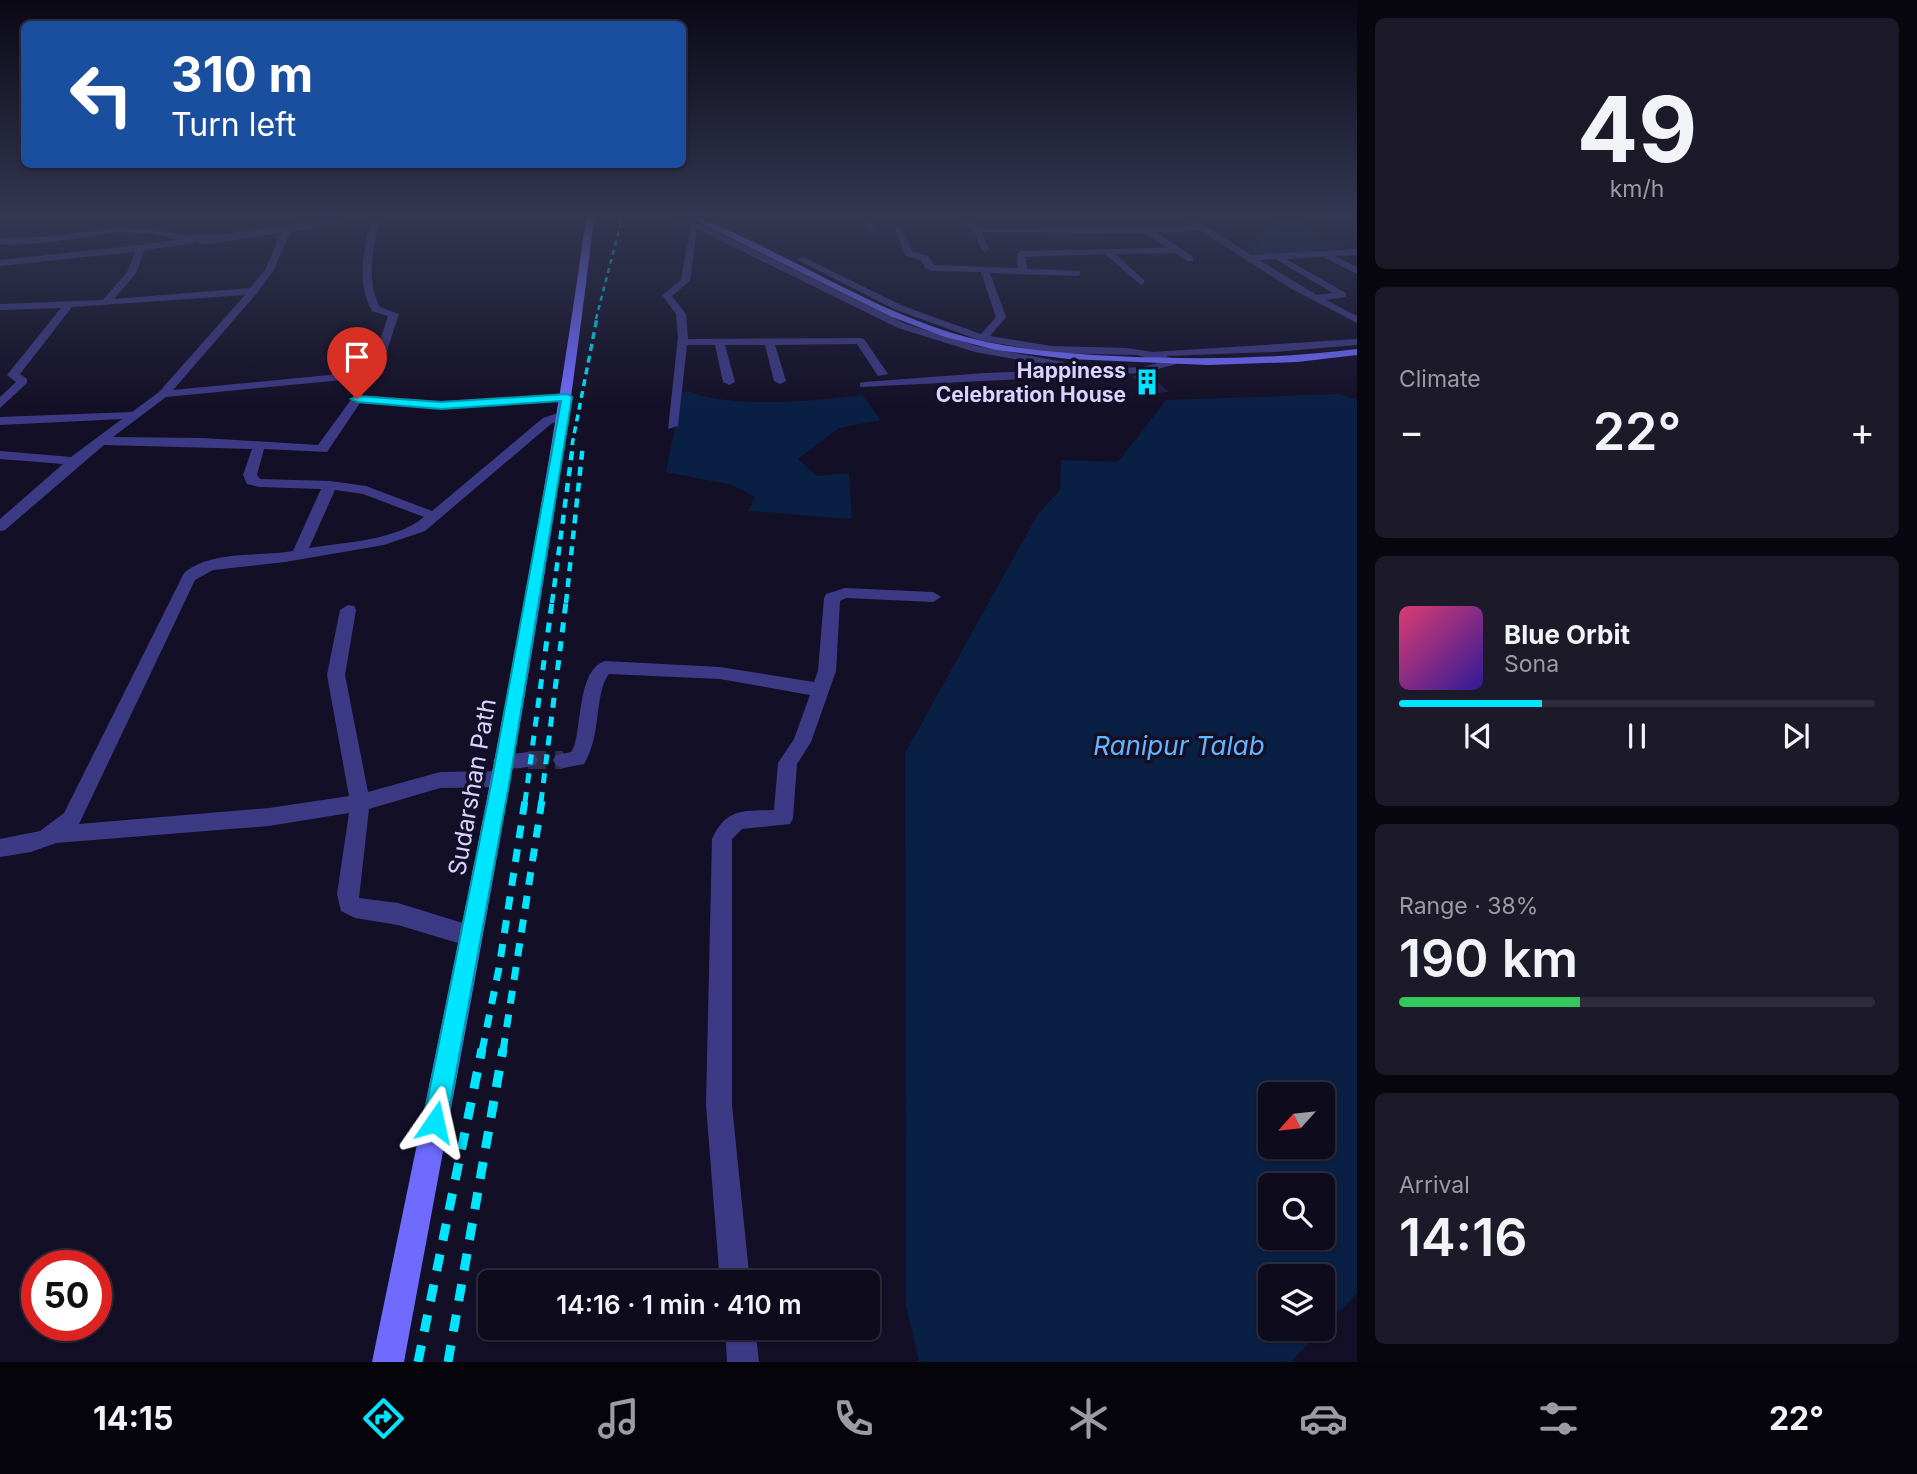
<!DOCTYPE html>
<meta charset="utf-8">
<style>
body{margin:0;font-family:Inter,sans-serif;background:#1c1929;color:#f1f3f6;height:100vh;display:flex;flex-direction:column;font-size:26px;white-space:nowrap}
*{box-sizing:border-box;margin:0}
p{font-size:23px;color:#9b9ba3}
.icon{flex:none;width:38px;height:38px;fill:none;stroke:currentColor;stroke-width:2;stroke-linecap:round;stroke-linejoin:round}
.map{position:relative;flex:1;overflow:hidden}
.sheet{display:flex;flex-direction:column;gap:18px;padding:18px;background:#08060f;width:560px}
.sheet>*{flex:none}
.banner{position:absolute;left:21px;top:21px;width:665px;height:147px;border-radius:10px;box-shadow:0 2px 5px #0004,0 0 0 2px #2e2b3b;background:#1a4fa0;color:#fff;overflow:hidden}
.needle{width:46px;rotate:243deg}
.fabs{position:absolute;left:1258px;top:1082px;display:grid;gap:14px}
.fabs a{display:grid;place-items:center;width:77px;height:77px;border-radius:10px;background:#0e0b1c;box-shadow:0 2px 5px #0004,0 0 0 2px #2e2b3b;font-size:35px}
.speed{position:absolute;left:21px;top:1250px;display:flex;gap:14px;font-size:35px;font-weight:700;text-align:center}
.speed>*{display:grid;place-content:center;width:91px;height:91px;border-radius:50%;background:#0e0b1c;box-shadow:0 2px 5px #0004,0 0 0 2px #2e2b3b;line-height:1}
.speed .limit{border:10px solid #d22;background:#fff;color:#111}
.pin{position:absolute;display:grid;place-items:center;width:60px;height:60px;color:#fff;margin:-72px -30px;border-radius:50% 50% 50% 0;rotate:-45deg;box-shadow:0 0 7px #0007}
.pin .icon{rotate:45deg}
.me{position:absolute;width:77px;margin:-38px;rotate:11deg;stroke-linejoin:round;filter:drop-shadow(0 0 5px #0008)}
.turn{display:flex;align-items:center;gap:24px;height:147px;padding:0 35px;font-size:32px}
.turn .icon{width:91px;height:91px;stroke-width:2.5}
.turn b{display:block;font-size:49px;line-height:60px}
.big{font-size:52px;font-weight:600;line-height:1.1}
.sheet .card{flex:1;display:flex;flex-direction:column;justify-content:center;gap:10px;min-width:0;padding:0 24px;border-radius:10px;background:#1c1929}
.sheet .dial{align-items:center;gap:0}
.dial b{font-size:91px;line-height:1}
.song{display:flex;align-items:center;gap:21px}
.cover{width:84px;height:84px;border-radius:10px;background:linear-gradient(135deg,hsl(340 70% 55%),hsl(250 70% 35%))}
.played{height:7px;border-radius:4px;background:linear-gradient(90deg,#00e5ff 30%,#2e2b3b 30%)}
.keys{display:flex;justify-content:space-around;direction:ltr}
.heat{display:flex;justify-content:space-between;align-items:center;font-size:38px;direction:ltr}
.charge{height:10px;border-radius:5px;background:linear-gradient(90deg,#34c759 38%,#2e2b3b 0)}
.trip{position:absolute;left:478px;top:1270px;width:402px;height:70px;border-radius:10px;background:#0e0b1c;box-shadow:0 2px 5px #0004,0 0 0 2px #2e2b3b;font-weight:600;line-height:70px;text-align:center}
.tabs{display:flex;height:112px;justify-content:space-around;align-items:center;background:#06040b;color:#9b9ba3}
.tabs .icon{width:49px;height:49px}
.tabs .selected{color:#00e5ff}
.tabs b{font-size:32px;color:#f1f3f6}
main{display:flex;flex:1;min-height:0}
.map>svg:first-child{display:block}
.water{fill:#0a1f44;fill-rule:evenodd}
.building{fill:#241b47}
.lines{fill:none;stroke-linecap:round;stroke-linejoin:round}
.minor-tunnel{stroke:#312d47;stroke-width:18;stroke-dasharray:18 9;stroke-linecap:butt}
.minor{fill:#3d3a85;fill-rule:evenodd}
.tertiary{fill:#3d3a85;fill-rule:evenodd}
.secondary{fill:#6f6bff;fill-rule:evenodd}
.rail-far5{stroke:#00e5ff;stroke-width:2.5;stroke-dasharray:5 4.5;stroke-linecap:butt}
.rail-far4{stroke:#00e5ff;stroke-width:3.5;stroke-dasharray:7 5;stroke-linecap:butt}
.rail-far3{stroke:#00e5ff;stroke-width:4.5;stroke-dasharray:9 7;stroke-linecap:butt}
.rail-far2{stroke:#00e5ff;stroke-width:5;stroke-dasharray:10 9;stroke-linecap:butt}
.rail-far1{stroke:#00e5ff;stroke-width:7;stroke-dasharray:13 11;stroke-linecap:butt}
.rail{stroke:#00e5ff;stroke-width:9;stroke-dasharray:17 14;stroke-linecap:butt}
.route{fill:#00e5ff;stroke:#0095a6;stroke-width:2}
.labels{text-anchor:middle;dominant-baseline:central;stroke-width:7;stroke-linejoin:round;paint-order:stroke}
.far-poi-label{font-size:21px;font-weight:bold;fill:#d9d4ff;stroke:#130f26;text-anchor:end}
.street-label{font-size:24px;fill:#d9d4ff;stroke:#130f26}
.water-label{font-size:26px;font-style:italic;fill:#62b6ff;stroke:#130f26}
</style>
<main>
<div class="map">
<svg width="1357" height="1362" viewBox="0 0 1357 1362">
<rect width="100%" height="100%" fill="#130f26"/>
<g class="water">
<path d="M 1270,218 L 1301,218 L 1301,222 L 1324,239 L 1313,239 L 1319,245 L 1336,245 L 1342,249 C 1311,252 1269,264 1240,249 L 1259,246 L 1255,239 L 1261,232 L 1275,225 Z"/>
<path d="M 688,391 C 730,409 815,401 862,395 L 881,420 L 839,428 L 798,459 L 817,476 L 849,473 L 852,519 L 748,511 L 755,497 L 732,485 L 666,472 L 682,393 Z"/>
<path d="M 1340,394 L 1357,400 L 1357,1293 L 1291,1362 L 919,1362 L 906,1306 L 905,753 L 1038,514 L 1060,490 L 1061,460 L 1118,462 L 1166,400 ZM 1270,1094 L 1323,1094 L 1323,1146 L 1270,1146 ZM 1270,1185 L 1323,1185 L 1323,1237 L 1270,1237 ZM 1270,1276 L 1323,1276 L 1323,1328 L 1270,1328 Z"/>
</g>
<polygon class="building" points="1149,374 1169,392 1147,394 1132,376"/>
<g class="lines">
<polyline class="minor-tunnel" points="528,760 563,760"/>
<g class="minor">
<path d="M 350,218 L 370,218 L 290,232 L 274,270 L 257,293 L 173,390 L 360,372 L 372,365 L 388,316 L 372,311 C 355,281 365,250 371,218 L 379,218 C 374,248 365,279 380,307 L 399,314 L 381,369 L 363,378 L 166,397 L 113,437 L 203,438 L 318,445 L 353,397 L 357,395 L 441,401 L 571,395 L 573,397 L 567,401 L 441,409 L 360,403 L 327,452 L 264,449 L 257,475 L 260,479 L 330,481 L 366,486 L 432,511 L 543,418 L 564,411 L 570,415 L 551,424 L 425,531 L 384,545 L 285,562 L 213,570 L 195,580 L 79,824 L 269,808 L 349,796 L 327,675 L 340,610 L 348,605 L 354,606 L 356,610 L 345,675 L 368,792 L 440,772 L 501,771 L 508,773 L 511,779 L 508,785 L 501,787 L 440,788 L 369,809 L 359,898 L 398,903 L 479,928 L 482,936 L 479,944 L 471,947 L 398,925 L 355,918 L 341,911 L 337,894 L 349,813 L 269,826 L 56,843 L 31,852 L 0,857 L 0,839 L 40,831 L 64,813 L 184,573 C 211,550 259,557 293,551 L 321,489 L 259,487 L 247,484 L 243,475 L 252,449 L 104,445 L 5,530 L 0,531 L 0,519 L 63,464 L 0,459 L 0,451 L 71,457 L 122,419 L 0,425 L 0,417 L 132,412 L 159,392 L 245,295 L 72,307 L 20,374 L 27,379 L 27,383 L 0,408 L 0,397 L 16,382 L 7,375 L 61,308 L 0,310 L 0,304 L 103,300 L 127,272 L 137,248 L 141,245 L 145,248 L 136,273 L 114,299 L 250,288 L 265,270 L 281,233 L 200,245 L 197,240 L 188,242 L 149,233 L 115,232 L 55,242 L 0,245 L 0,239 L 55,236 L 115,228 L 149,229 L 188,236 L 209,233 L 212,238 ZM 335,490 L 363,494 L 424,517 C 395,541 345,542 309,548 Z"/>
<polygon points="663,218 676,218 705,226 906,324 977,346 1064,362 1070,365 1064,368 975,352 898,328 697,229 690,281 672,296 686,314 688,339 860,338 864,339 888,374 878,376 857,344 775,345 786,381 780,384 774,381 765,345 725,345 735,382 729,385 723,382 715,345 687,345 678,426 668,429 678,337 676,314 662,295 681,280 690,227"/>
<polygon points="862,218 870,218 875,231 869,231"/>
<path d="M 957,218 L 966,218 L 975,226 L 991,229 L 1194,226 L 1184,218 L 1193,218 L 1251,255 L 1357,249 L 1357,255 L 1335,256 L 1357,267 L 1357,274 L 1323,257 L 1286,259 L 1346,293 L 1346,297 L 1326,300 L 1357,316 L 1357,323 L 1290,288 L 1201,231 L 1156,232 L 1193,257 L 1193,261 L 1187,261 L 1175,253 L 1115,254 L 1144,280 L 1144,284 L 1141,285 L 1105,254 L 1026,257 L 1027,269 L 1080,271 L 1080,275 L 1077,276 L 990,273 L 1006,317 L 990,336 L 1051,346 L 1126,348 L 1153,352 L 1357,339 L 1357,345 L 1275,352 L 1166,356 L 1180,363 L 1143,373 L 860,387 L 860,383 L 864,382 L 985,373 L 1143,367 L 1162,362 L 1137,355 L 1051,353 L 979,340 L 896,310 L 796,259 L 803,257 L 903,306 L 981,334 L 996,317 L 981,272 L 932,271 L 925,268 L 921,260 L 905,255 L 894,227 L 900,227 L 912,251 L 928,256 L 934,265 L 1018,268 L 1017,254 L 1021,251 L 1167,248 L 1145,233 L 982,232 L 989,249 L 985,252 L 981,249 L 974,231 ZM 1275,259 L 1333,293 L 1317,295 L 1259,260 Z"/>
<path d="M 845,588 L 933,592 L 941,597 L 933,602 L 846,598 L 840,601 L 836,671 L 811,742 L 797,764 L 793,818 L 790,824 L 742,829 L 732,839 L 732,1105 L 750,1283 L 720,1283 L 706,1105 L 712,839 C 726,808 743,811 774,810 L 778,763 L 794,739 L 810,695 L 720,679 L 609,674 C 594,693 602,735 584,764 L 563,768 L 556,765 L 553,760 L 556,755 L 571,752 L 574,747 C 582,724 578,669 605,661 L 720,667 L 814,682 L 818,671 L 824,598 L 826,594 Z"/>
<path d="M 528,752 L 535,755 L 538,760 L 535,765 C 523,769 508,770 496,766 L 493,761 L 496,756 Z"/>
<polygon points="725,1328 755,1328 759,1362 727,1362"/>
</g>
<polygon class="tertiary" points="335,218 355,218 141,251 0,266 0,260 141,245"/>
<g class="secondary">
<path d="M 586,218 L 594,218 C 549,602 474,982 404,1362 L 372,1362 C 450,982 533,602 586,218 Z"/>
<path d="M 690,218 L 701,218 L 726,229 C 801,263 873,308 952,333 C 1004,349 1060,353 1114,356 C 1196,360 1276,359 1357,349 L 1357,355 L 1297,362 L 1208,365 L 1069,359 L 996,350 L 945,337 L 892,317 Z"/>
</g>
<polyline class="rail-far5" points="596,319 622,218"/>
<polyline class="rail-far4" points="572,445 597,318"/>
<g class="rail-far3">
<polyline points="552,603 573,444"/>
<polyline points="566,603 583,444"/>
</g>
<g class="rail-far2">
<polyline points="525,802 552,602"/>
<polyline points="541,802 566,602"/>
</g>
<g class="rail-far1">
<polyline points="482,1051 499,968 525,800"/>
<polyline points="503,1051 542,800"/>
</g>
<g class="rail">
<polyline points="418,1362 482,1049"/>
<polyline points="448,1362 503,1049"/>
</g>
</g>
<linearGradient id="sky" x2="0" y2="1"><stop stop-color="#0a0815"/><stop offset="0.53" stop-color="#333752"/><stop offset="1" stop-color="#333752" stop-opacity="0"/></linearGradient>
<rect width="1357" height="409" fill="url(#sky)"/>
<polygon class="route" points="567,394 572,397 510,779 447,1122 443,1131 435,1134 426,1131 423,1122 492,779 561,401 441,409 357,402 351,399 357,396 441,402"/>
<defs>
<g id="building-bare" transform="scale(2.1)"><path d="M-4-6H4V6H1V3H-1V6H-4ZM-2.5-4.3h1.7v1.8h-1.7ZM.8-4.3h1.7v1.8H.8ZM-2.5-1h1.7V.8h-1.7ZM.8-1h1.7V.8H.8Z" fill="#00e5ff" stroke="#130f26" stroke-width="2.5" paint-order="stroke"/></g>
</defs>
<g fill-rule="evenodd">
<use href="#building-bare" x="1147" y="382"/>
</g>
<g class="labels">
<g class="far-poi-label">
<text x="1126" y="370">Happiness<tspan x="1126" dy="24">Celebration House</tspan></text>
</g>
<g class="street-label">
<text transform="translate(472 787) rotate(-80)">Sudarshan Path</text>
</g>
<g class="water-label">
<text x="1179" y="745">Ranipur Talab</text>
</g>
</g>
</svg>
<div class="fabs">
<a><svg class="needle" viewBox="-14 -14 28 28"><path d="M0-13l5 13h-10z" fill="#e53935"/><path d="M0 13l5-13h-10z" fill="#9b9ba3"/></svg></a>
<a><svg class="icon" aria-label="search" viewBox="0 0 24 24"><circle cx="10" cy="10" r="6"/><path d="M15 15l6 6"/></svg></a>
<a><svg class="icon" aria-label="layers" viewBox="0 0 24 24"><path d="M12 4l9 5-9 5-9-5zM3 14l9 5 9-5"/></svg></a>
</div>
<div class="speed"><div class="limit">50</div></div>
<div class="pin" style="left:357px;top:399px;background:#d93025"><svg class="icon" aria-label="arrive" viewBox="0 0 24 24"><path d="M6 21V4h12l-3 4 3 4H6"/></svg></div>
<svg class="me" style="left:435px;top:1122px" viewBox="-20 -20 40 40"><path d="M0-17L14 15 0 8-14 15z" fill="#00e5ff" stroke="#fff" stroke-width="4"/></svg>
<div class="trip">14:16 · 1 min · 410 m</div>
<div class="banner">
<div class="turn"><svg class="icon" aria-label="left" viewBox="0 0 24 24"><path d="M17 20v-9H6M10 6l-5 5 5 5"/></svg><div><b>310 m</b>Turn left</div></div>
</div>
</div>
<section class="sheet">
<div class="card dial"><b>49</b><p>km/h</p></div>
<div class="card"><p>Climate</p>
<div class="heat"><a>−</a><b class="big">22°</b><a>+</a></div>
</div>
<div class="card">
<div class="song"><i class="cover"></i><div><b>Blue Orbit</b><p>Sona</p></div></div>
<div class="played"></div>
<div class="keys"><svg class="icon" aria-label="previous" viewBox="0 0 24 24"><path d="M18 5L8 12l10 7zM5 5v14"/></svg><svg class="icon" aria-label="pause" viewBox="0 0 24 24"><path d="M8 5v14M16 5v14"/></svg><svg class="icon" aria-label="next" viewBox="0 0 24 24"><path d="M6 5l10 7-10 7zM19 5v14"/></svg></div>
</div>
<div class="card"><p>Range · 38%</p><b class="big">190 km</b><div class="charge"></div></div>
<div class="card"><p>Arrival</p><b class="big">14:16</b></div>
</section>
</main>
<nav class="tabs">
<b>14:15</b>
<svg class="icon selected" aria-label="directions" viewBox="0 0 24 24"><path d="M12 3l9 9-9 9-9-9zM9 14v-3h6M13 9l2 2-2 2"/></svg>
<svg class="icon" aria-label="music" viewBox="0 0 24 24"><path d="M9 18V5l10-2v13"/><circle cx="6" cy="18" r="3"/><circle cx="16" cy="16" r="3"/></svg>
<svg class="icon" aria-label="phone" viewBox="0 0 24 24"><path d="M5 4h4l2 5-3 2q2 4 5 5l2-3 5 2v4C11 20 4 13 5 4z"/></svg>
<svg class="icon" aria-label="climate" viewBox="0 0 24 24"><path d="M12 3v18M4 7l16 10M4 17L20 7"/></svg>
<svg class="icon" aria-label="car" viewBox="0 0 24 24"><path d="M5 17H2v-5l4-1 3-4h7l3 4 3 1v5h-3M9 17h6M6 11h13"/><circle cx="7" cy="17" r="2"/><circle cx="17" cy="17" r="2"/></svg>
<svg class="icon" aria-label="filters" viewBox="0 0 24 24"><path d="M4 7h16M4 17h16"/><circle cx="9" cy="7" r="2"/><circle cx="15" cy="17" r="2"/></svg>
<b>22°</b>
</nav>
